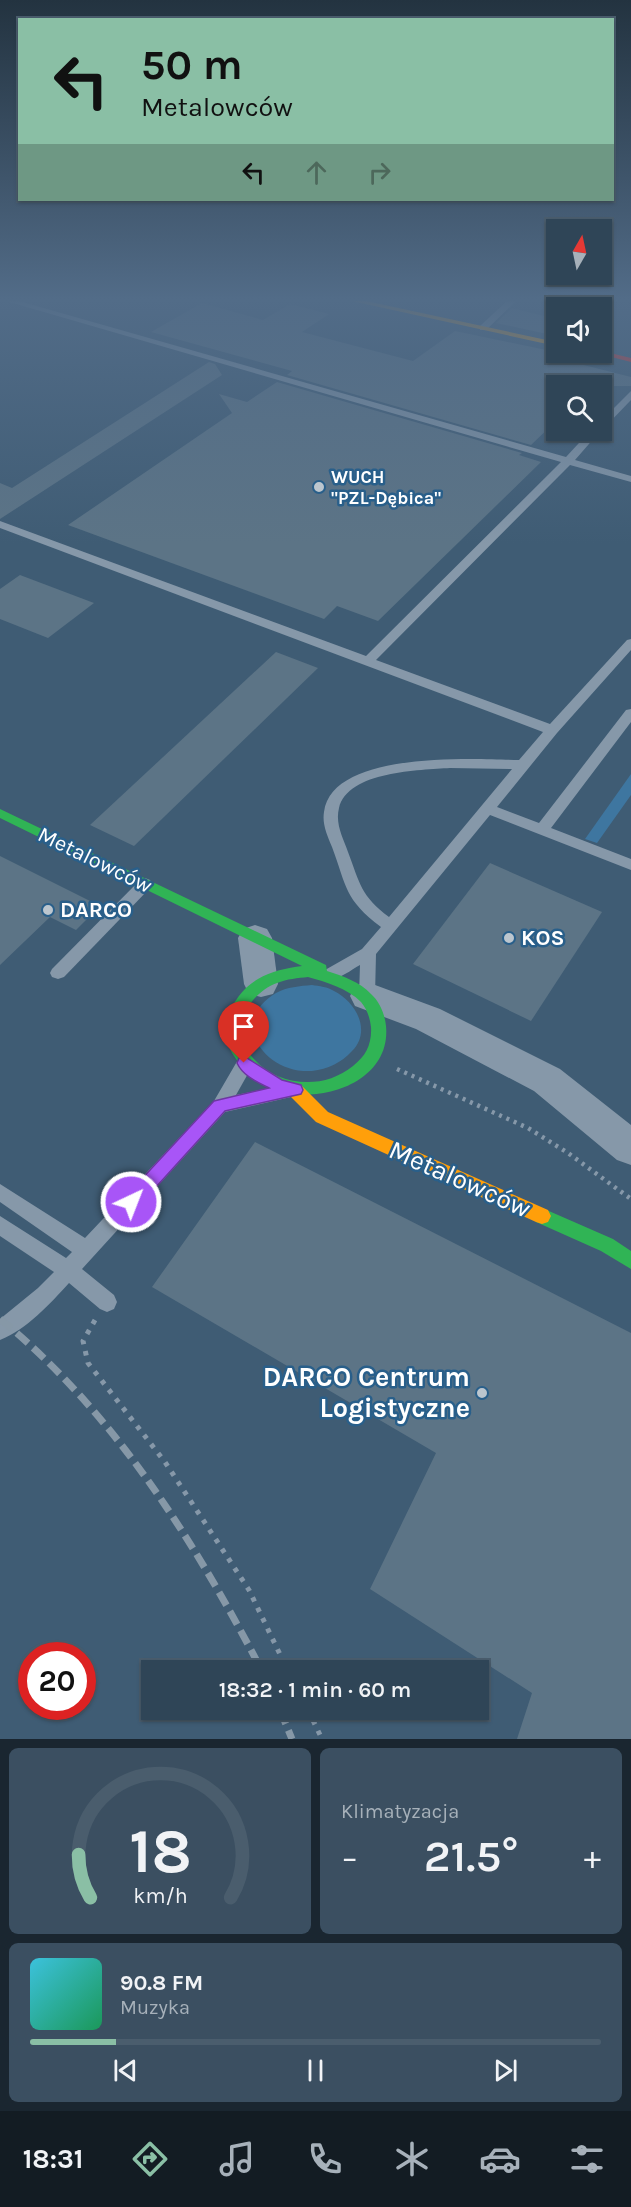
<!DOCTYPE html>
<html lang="pl">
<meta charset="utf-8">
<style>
body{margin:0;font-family:Karla,sans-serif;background:#3b4f61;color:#f1f3f6;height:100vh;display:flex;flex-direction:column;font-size:22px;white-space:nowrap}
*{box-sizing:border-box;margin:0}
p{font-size:20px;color:#a7b1ba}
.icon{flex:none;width:33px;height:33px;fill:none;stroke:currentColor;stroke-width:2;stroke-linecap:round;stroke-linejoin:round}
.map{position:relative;height:1739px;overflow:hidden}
.panel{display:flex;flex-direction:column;gap:9px;padding:9px;background:#1a2630;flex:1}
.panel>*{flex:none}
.guide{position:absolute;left:18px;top:18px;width:596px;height:183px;border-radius:0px;box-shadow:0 2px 4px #0004,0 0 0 2px #4a5d6d;background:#8abfa5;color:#111;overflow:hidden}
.needle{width:39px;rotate:9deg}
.fabs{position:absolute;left:546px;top:219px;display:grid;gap:12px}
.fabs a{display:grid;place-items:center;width:66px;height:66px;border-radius:0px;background:#2f4557;box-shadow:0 2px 4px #0004,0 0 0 2px #4a5d6d;font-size:30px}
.speed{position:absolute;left:18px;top:1642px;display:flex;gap:12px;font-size:30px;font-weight:700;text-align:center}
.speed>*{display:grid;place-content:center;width:78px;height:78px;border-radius:50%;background:#2f4557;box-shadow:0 2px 4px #0004,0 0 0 2px #4a5d6d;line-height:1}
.speed .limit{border:9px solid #d22;background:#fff;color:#111}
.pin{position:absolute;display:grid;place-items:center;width:51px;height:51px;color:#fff;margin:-62px -26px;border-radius:50% 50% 50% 0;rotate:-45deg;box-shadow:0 0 6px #0007}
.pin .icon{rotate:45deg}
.me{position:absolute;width:66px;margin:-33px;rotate:43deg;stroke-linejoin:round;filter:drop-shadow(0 0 4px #0008)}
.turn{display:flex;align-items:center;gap:21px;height:126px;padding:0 24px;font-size:27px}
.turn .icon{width:78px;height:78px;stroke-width:2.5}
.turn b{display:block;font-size:42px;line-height:51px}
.lanes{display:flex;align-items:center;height:57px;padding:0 24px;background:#0003;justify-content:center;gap:30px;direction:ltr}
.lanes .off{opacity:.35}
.big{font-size:45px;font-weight:600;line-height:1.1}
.panel .card{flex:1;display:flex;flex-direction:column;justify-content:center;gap:9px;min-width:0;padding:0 21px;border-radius:9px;background:#3b4f61}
.panel .dial{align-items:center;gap:0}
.dial svg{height:156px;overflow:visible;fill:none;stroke:#4a5d6d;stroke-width:7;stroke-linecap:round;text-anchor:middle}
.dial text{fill:#f1f3f6;stroke:none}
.song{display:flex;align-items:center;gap:18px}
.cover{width:72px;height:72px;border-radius:9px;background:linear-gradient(135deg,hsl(190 70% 55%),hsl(150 70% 35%))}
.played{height:6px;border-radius:3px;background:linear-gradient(90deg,#8abfa5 15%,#4a5d6d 15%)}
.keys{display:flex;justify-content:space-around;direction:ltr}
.heat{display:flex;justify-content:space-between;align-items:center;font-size:33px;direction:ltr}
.panel .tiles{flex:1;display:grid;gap:9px;grid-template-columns:1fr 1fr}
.card:last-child{grid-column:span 2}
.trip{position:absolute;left:141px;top:1660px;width:348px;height:60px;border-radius:0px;background:#2f4557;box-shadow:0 2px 4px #0004,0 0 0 2px #4a5d6d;font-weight:600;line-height:60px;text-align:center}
.tabs{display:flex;height:96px;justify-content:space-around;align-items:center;background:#131c23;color:#a7b1ba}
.tabs .icon{width:42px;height:42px}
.tabs .selected{color:#8abfa5}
.tabs b{font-size:27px;color:#f1f3f6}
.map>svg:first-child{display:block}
.green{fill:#3e76a0}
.building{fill:#5c7486}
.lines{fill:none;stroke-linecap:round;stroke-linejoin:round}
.path-far1{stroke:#8698a9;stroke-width:4.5;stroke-dasharray:3 5;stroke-linecap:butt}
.path{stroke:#8698a9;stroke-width:5;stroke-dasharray:4.5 7;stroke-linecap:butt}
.lane{fill:#8698a9;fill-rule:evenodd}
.street{fill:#8698a9;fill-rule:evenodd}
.fast{fill:#30b455;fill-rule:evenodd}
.slow{fill:#ff9f0a;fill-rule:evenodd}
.jam{fill:#e5322d;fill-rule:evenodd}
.rail{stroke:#8698a7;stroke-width:7;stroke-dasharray:15 7;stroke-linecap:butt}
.route{fill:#a855f7;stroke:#6d37a1;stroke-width:1.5}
.poi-dot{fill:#bcc6ce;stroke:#295f8a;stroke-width:2}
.labels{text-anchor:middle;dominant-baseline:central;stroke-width:5;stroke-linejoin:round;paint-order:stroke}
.far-poi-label{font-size:18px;font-weight:bold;fill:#fff;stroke:#295f8a;text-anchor:start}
.street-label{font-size:22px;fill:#fff;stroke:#295f8a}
.poi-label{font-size:22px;font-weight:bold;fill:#fff;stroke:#295f8a;text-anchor:start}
.near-street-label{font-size:27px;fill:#fff;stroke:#295f8a}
.near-poi-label{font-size:27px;font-weight:bold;fill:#fff;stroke:#295f8a;text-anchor:end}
</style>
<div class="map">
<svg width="631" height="1739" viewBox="0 0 631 1739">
<rect width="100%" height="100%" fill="#3f5c74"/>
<g class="green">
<polygon points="631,774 631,795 597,843 585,839"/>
<path d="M 312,985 C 319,986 328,987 334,991 C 356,1002 372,1031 352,1051 C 341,1063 328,1069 312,1071 C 264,1074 228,1021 276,993 C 287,987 300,986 312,985 Z"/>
</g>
<g class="building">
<polygon points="202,303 263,320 290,304 329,314 302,332 413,361 455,331 556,352 556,358 631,377 631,386 556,386 556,421 531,445 287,375 292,371 151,332"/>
<polygon points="512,308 556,319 556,336 496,323"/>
<polygon points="209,362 215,364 222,375 0,519 0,483 12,488"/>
<polygon points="277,382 522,453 519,455 541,462 378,621 337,606 324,619 68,525 232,413 219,394 247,402"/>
<polygon points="20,575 94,603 48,638 0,619 0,589"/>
<polygon points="276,652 318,668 134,846 90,825"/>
<polygon points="0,856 100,906 76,930 50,917 0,965"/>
<polygon points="490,863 602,912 531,1021 413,964"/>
<polygon points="255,1142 631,1333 631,1739 517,1739 532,1693 370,1589 436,1453 152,1287"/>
</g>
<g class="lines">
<polyline class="path-far1" points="397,1069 528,1128 568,1153 631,1199"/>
<g class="path">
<polyline points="95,1320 83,1341 88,1363 165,1462 249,1590 288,1671"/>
<polyline points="308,1710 322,1739"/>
</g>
<g class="lane">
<path d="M 6,301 L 19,301 L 566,457 L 591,430 L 602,429 L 575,460 L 631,476 L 631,482 L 570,465 L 376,660 L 550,724 L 627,640 L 631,639 L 631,650 L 557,733 L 497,807 L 539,823 L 626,710 L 631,709 L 631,722 L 551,828 L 631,859 L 631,870 L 490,815 L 376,954 L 375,996 L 373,1001 L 367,1003 L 361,1001 L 359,996 L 360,965 C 349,971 337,982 325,978 L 323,974 L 325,970 L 362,949 L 381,927 C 344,899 347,887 332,847 C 327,835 322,824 324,812 C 332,750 475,759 519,760 L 543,732 L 0,528 L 0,521 L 366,656 L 561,462 ZM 450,768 L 512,769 L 389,917 C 361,896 360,884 348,852 C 343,838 335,824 339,808 C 348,771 420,770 450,768 Z"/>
<polygon points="507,301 516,301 486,330 480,330 480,326"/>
<polygon points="631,391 631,400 605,427 602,428 602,420"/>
<polygon points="145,878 150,880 153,884 150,888 64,977 58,979 52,977 50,973 52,969 140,880"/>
<path d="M 245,1056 L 251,1058 L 254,1063 L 236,1095 L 285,1085 L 291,1087 L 294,1092 L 291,1097 L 225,1112 L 82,1269 L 114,1295 L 117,1302 L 114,1309 L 107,1312 L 100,1309 L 69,1283 C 50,1304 27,1329 0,1340 L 0,1319 L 38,1288 L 54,1272 L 0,1236 L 0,1216 L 66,1258 L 72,1252 L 0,1202 L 0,1184 L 85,1238 L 214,1101 L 239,1058 Z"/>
</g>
<g class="street">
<polygon points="255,925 267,929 272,938 278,984 273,994 261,997 249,994 244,984 238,938 243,929"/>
<polygon points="367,982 440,1009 560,1069 631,1125 631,1165 617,1160 534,1091 416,1029 355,1006 350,996 355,986"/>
</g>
<g class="fast">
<path d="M 0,809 L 326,965 L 327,971 C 343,976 360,982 371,994 C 380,1002 385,1015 386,1026 C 391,1078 331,1101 289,1093 C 266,1089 246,1076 234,1056 C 216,1029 232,994 258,979 C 271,971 287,968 302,966 L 0,818 ZM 308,977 C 326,982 347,988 361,1002 C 367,1009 370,1018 371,1027 C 372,1044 366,1056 353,1066 C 321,1092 273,1086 248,1052 C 230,1026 250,993 277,983 C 287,979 298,978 308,977 Z"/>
<polygon points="542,1208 613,1239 631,1251 631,1269 601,1251 536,1222 533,1216 536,1210"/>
</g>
<g class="slow">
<polygon points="352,301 366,301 556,342 556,346"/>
<polygon points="295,1083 301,1085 328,1112 548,1210 551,1216 548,1222 542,1224 536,1222 316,1122 289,1095 287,1090 289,1085"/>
</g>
<polygon class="jam" points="602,351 631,358 631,362 592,352"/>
<g class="rail">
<path d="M 0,1319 C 114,1412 195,1542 262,1671"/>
<polyline points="280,1710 292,1739"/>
</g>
</g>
<linearGradient id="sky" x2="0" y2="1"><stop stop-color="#233340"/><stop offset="0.55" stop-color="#526c88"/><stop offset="1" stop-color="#526c88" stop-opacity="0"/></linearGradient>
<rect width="631" height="544" fill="url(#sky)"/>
<path class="route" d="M 244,1056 L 282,1080 L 301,1085 L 303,1090 L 301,1094 L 225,1111 L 137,1208 L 131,1210 L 125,1208 L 122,1202 L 125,1197 L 214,1101 L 269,1088 C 257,1082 243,1076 237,1063 L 239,1058 Z"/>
<g class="poi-dot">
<circle cx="319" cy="487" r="6"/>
<circle cx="48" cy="910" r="6"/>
<circle cx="509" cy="938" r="6"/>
<circle cx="482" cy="1393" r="6"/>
</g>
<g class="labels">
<g class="far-poi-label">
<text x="331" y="477">WUCH<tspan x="331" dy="21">"PZL-Dębica"</tspan></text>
</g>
<g class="street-label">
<text transform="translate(95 860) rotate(26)">Metalowców</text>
</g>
<g class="poi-label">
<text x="60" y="910">DARCO</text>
<text x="521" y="938">KOS</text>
</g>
<g class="near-street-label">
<text transform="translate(460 1179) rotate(24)">Metalowców</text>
</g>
<g class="near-poi-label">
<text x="470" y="1377">DARCO Centrum<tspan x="470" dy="31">Logistyczne</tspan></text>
</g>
</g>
</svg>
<div class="fabs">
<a><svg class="needle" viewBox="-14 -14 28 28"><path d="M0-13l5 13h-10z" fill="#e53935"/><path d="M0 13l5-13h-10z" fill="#a7b1ba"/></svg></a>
<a><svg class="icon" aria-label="sound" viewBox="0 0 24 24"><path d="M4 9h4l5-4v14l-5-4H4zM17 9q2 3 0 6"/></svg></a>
<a><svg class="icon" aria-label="search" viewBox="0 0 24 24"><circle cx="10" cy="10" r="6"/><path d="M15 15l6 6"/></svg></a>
</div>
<div class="speed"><div class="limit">20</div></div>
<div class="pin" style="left:244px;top:1063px;background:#d93025"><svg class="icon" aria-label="arrive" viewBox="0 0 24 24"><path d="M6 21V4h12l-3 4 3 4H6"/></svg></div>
<svg class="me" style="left:131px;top:1202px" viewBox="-20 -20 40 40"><circle r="17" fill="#a855f7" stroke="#fff" stroke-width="3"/><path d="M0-11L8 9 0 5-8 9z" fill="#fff"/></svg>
<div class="trip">18:32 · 1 min · 60 m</div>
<div class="guide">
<div class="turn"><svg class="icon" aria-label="left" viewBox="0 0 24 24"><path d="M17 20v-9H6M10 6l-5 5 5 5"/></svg><div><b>50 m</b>Metalowców</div></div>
<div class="lanes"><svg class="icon" aria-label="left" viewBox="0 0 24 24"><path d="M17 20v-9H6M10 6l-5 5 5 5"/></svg><svg class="icon off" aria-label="ahead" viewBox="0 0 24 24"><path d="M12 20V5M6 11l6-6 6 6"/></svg><svg class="icon off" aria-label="right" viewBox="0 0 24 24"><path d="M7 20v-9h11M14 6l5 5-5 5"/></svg></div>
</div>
</div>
<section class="panel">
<div class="tiles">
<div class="card dial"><svg viewBox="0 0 100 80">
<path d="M14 69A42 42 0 1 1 86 69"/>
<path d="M14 69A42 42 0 0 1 8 47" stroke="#8abfa5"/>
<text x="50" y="56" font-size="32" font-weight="700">18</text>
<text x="50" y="72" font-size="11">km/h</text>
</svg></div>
<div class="card"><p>Klimatyzacja</p>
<div class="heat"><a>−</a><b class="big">21.5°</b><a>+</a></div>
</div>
<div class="card">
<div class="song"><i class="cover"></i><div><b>90.8 FM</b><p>Muzyka</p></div></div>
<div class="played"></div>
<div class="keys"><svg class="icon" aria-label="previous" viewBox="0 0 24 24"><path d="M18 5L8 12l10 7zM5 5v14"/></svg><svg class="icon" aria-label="pause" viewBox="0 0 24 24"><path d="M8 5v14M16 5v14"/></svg><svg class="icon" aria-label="next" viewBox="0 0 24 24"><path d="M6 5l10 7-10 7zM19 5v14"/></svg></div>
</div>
</div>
</section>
<nav class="tabs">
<b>18:31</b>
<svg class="icon selected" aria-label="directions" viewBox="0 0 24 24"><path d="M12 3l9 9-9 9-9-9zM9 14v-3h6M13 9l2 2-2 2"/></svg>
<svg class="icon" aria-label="music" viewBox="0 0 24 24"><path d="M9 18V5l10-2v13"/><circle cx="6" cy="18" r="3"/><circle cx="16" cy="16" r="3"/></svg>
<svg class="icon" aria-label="phone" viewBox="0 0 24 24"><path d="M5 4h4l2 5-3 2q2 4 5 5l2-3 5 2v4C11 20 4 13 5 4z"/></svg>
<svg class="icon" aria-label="climate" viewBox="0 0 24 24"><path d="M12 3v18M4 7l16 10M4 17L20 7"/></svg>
<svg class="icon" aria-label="car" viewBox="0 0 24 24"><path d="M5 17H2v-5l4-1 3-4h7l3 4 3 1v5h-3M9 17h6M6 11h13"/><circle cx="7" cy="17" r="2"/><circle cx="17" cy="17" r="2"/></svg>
<svg class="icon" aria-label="filters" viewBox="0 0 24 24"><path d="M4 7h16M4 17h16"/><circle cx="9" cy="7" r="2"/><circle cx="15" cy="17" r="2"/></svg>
</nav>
